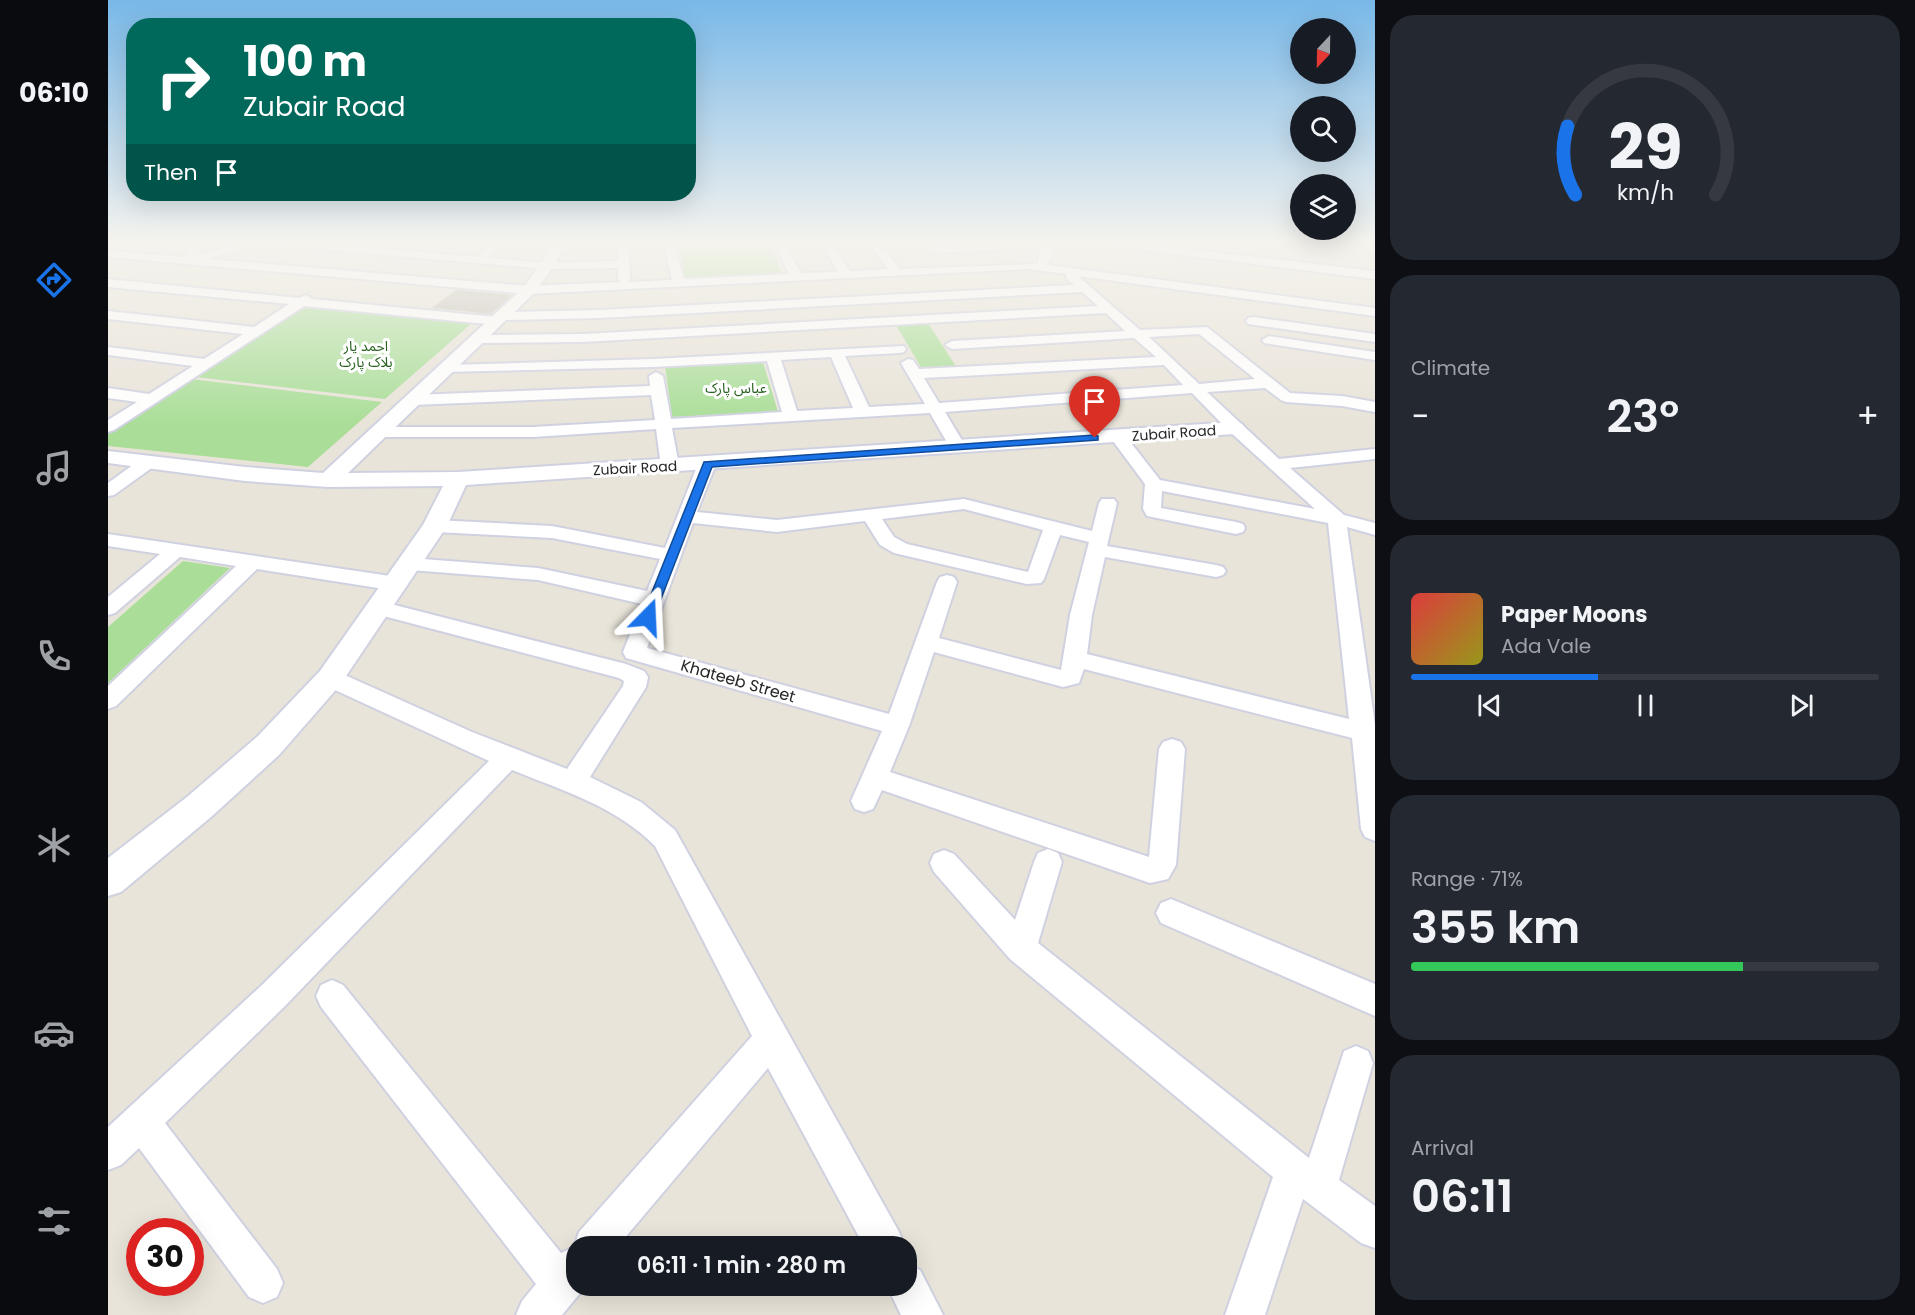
<!DOCTYPE html>
<meta charset="utf-8">
<style>
body{margin:0;font-family:Poppins,"Noto Sans Arabic",sans-serif;background:#242831;color:#f1f3f6;height:100vh;display:flex;flex-direction:column;font-size:22px;white-space:nowrap}
*{box-sizing:border-box;margin:0}
p{font-size:20px;color:#9ea1a6}
.icon{flex:none;width:33px;height:33px;fill:none;stroke:currentColor;stroke-width:2;stroke-linecap:round;stroke-linejoin:round}
.map{position:relative;flex:1;overflow:hidden}
.drawer{display:flex;flex-direction:column;gap:15px;padding:15px;background:#0d0f14;width:540px}
.drawer>*{flex:none}
.top-card{position:absolute;left:18px;top:18px;width:570px;height:183px;border-radius:24px;box-shadow:0 6px 24px #0002;background:#00695c;color:#fff;overflow:hidden}
.needle{width:39px;rotate:202deg}
.tools{position:absolute;left:1182px;top:18px;display:grid;gap:12px}
.tools a{display:grid;place-items:center;width:66px;height:66px;border-radius:50%;background:#171b24;box-shadow:0 6px 24px #0002;font-size:30px}
.speed{position:absolute;left:18px;top:1218px;display:flex;gap:12px;font-size:30px;font-weight:700;text-align:center}
.speed>*{display:grid;place-content:center;width:78px;height:78px;border-radius:50%;background:#171b24;box-shadow:0 6px 24px #0002;line-height:1}
.speed .limit{border:9px solid #d22;background:#fff;color:#111}
.pin{position:absolute;display:grid;place-items:center;width:51px;height:51px;color:#fff;margin:-62px -26px;border-radius:50% 50% 50% 0;rotate:-45deg;box-shadow:0 0 6px #0007}
.pin .icon{rotate:45deg}
.me{position:absolute;width:66px;margin:-33px;rotate:21deg;stroke-linejoin:round;filter:drop-shadow(0 0 4px #0008)}
.turn{display:flex;align-items:center;gap:21px;height:126px;padding:0 18px;font-size:27px}
.turn .icon{width:78px;height:78px;stroke-width:2.5}
.turn b{display:block;font-size:42px;line-height:51px}
.then{display:flex;align-items:center;height:57px;padding:0 18px;background:#0003;gap:12px;font-size:22px}
.big{font-size:45px;font-weight:600;line-height:1.1}
.drawer .card{flex:1;display:flex;flex-direction:column;justify-content:center;gap:9px;min-width:0;padding:0 21px;border-radius:24px;background:#242831}
.drawer .dial{align-items:center;gap:0}
.dial svg{height:156px;overflow:visible;fill:none;stroke:#363941;stroke-width:7;stroke-linecap:round;text-anchor:middle}
.dial text{fill:#f1f3f6;stroke:none}
.song{display:flex;align-items:center;gap:18px}
.cover{width:72px;height:72px;border-radius:9px;background:linear-gradient(135deg,hsl(0 70% 55%),hsl(60 70% 35%))}
.played{height:6px;border-radius:3px;background:linear-gradient(90deg,#1a73e8 40%,#363941 40%)}
.keys{display:flex;justify-content:space-around;direction:ltr}
.heat{display:flex;justify-content:space-between;align-items:center;font-size:33px;direction:ltr}
.charge{height:9px;border-radius:4px;background:linear-gradient(90deg,#34c759 71%,#363941 0)}
.trip{position:absolute;left:458px;top:1236px;width:351px;height:60px;border-radius:24px;background:#171b24;box-shadow:0 6px 24px #0002;font-weight:600;line-height:60px;text-align:center}
main{display:flex;flex:1;min-height:0}
.menu{display:flex;flex-direction:column;width:108px;justify-content:space-around;align-items:center;background:#090b0e;color:#9ea1a6}
.menu .icon{width:42px;height:42px}
.menu .on{color:#1a73e8}
.menu b{font-size:27px;color:#f1f3f6}
.map>svg:first-child{display:block}
.green{fill:#aade98}
.building{fill:#c5c2b8}
.lines{fill:none;stroke-linecap:round;stroke-linejoin:round}
.minor-casing{stroke:#cfd1e0;stroke-width:4}
.tertiary-casing{stroke:#cfd1e0;stroke-width:4}
.minor{fill:#fff;fill-rule:evenodd}
.tertiary{fill:#fff;fill-rule:evenodd}
.route{fill:#1a73e8;stroke:#114b97;stroke-width:1.5}
.labels{text-anchor:middle;dominant-baseline:central;stroke-width:6;stroke-linejoin:round;paint-order:stroke}
.far-park-label{font-size:14px;fill:#25601c;stroke:#fff}
.far-street-label{font-size:14px;fill:#272727;stroke:#fff}
.street-label{font-size:16px;fill:#272727;stroke:#fff}
</style>
<main>
<nav class="menu">
<b>06:10</b>
<svg class="icon on" aria-label="directions" viewBox="0 0 24 24"><path d="M12 3l9 9-9 9-9-9zM9 14v-3h6M13 9l2 2-2 2"/></svg>
<svg class="icon" aria-label="music" viewBox="0 0 24 24"><path d="M9 18V5l10-2v13"/><circle cx="6" cy="18" r="3"/><circle cx="16" cy="16" r="3"/></svg>
<svg class="icon" aria-label="phone" viewBox="0 0 24 24"><path d="M5 4h4l2 5-3 2q2 4 5 5l2-3 5 2v4C11 20 4 13 5 4z"/></svg>
<svg class="icon" aria-label="climate" viewBox="0 0 24 24"><path d="M12 3v18M4 7l16 10M4 17L20 7"/></svg>
<svg class="icon" aria-label="car" viewBox="0 0 24 24"><path d="M5 17H2v-5l4-1 3-4h7l3 4 3 1v5h-3M9 17h6M6 11h13"/><circle cx="7" cy="17" r="2"/><circle cx="17" cy="17" r="2"/></svg>
<svg class="icon" aria-label="filters" viewBox="0 0 24 24"><path d="M4 7h16M4 17h16"/><circle cx="9" cy="7" r="2"/><circle cx="15" cy="17" r="2"/></svg>
</nav>
<div class="map">
<svg width="1267" height="1315" viewBox="0 0 1267 1315">
<rect width="100%" height="100%" fill="#e9e4d9"/>
<g class="green">
<polygon points="174,241 317,241 306,252"/>
<polygon points="570,241 661,241 674,274 577,278"/>
<polygon points="195,306 364,323 277,399 87,377"/>
<polygon points="820,323 849,368 814,369 788,325"/>
<polygon points="654,359 670,412 564,417 557,366"/>
<polygon points="83,379 274,402 200,467 0,446 0,433"/>
<polygon points="75,561 122,568 0,683 0,627"/>
</g>
<polygon class="building" points="348,290 404,295 383,314 324,308"/>
<g class="lines">
<g class="minor-casing">
<g id="minor">
<path d="M 85,241 L 95,241 L 90,255 L 137,241 L 184,241 L 370,257 L 383,241 L 393,241 L 381,258 L 439,263 L 510,261 L 510,241 L 520,241 L 522,279 L 520,282 L 564,280 L 555,241 L 565,241 L 576,279 L 681,274 L 665,241 L 675,241 L 693,273 L 730,272 L 713,241 L 723,241 L 742,271 L 780,269 L 760,241 L 770,241 L 792,269 L 929,264 L 933,248 L 825,253 L 819,250 L 825,247 L 935,242 L 946,248 L 940,265 L 1267,308 L 1267,316 L 970,276 L 1032,330 L 1099,327 L 1182,393 L 1234,396 L 1267,402 L 1267,412 L 1234,406 L 1178,402 L 1173,400 L 1157,388 L 1099,392 L 1171,459 L 1267,449 L 1267,459 L 1182,468 L 1236,515 L 1267,523 L 1267,535 L 1239,527 L 1267,725 L 1267,841 L 1257,837 L 1253,829 L 1244,738 L 976,669 L 971,683 L 955,687 L 826,652 L 801,726 L 782,772 L 1041,857 L 1051,749 L 1055,742 L 1064,739 L 1073,742 L 1077,749 L 1068,865 L 1060,879 L 1042,883 L 774,790 L 765,809 L 756,812 L 747,809 L 743,801 L 774,731 L 518,658 L 515,652 L 534,604 L 430,580 L 302,570 L 295,568 L 292,564 L 295,560 L 302,558 L 430,568 L 539,591 L 552,559 L 444,538 L 327,532 L 320,530 L 318,526 L 320,522 L 327,520 L 444,526 L 557,548 L 590,464 L 593,460 L 605,460 L 608,464 L 589,512 L 669,520 L 856,499 L 984,531 L 991,503 L 994,499 L 1006,499 L 1009,503 L 999,546 L 1108,565 L 1115,567 L 1118,571 L 1115,575 L 1108,577 L 997,557 L 984,615 L 979,654 L 1241,719 L 1220,523 L 1054,491 L 1053,508 L 1128,522 L 1135,524 L 1137,528 L 1135,532 L 1128,534 L 1039,516 L 1035,509 L 1037,484 L 1002,437 L 1004,434 L 1016,434 L 1052,480 L 1207,509 L 1121,431 L 1084,393 L 837,412 L 858,447 L 850,452 L 844,451 L 822,413 L 564,428 L 571,466 L 568,470 L 556,470 L 553,466 L 548,429 L 425,437 L 269,437 L 261,432 L 269,427 L 425,427 L 547,420 L 543,395 L 305,405 L 297,400 L 305,395 L 542,386 L 541,376 L 548,372 L 555,376 L 563,419 L 674,412 L 659,361 L 545,367 L 334,372 L 332,369 L 339,365 L 545,359 L 796,346 L 798,349 L 796,352 L 791,353 L 737,356 L 761,407 L 817,404 L 793,363 L 800,359 L 805,360 L 811,369 L 1048,357 L 1026,338 L 844,349 L 837,345 L 844,341 L 1017,331 L 998,313 L 475,342 L 370,343 L 363,339 L 370,335 L 475,334 L 990,306 L 974,292 L 492,318 L 395,320 L 394,324 L 389,325 L 196,306 L 6,430 L 0,432 L 0,420 L 29,402 L 0,398 L 0,388 L 41,394 L 85,366 L 0,355 L 0,347 L 96,359 L 135,334 L 0,319 L 0,311 L 146,327 L 181,304 L 0,287 L 0,279 L 191,298 L 198,295 L 204,299 L 389,317 L 390,313 L 395,312 L 492,310 L 966,285 L 959,279 L 958,274 L 921,269 L 421,294 L 0,257 L 0,251 L 78,257 ZM 149,244 L 439,269 L 510,268 L 510,279 L 513,282 L 421,286 L 100,259 ZM 1091,334 L 1147,379 L 1091,384 L 1041,337 ZM 723,357 L 745,408 L 689,411 L 673,360 ZM 1056,365 L 1075,385 L 831,403 L 816,378 ZM 856,509 L 935,530 L 920,572 L 799,544 L 786,537 L 774,519 ZM 757,521 L 772,545 L 786,553 L 919,584 L 933,583 L 936,579 L 952,535 L 981,542 L 962,615 L 953,670 L 831,638 L 849,582 L 846,577 L 839,575 L 832,577 L 829,582 L 781,714 L 539,648 L 585,523 L 669,532 Z"/>
<polygon points="980,241 1009,241 1267,271 1267,279 985,244"/>
<polygon points="1257,241 1267,241 1267,254 1263,253"/>
<polygon points="1145,317 1267,334 1267,342 1140,324 1138,321 1140,318"/>
<polygon points="1161,336 1267,352 1267,360 1156,343 1154,340"/>
<polygon points="39,458 45,459 48,463 45,467 6,495 0,496 0,483 33,459"/>
<polygon points="0,534 289,577 296,579 299,584 296,589 289,591 149,569 8,706 0,709 0,686 128,566 72,557 7,613 0,615 0,597 52,554 0,546"/>
<path d="M 271,601 L 518,664 L 536,671 L 540,677 L 538,687 L 482,777 L 533,802 L 567,830 L 791,1232 L 796,1246 L 756,1246 L 660,1068 L 510,1246 L 468,1246 L 468,1286 L 478,1286 L 454,1315 L 408,1315 L 414,1301 L 428,1284 L 213,1007 L 208,996 L 213,985 L 224,980 L 235,985 L 453,1253 L 466,1247 L 471,1232 L 644,1036 L 547,846 C 507,806 456,791 404,770 L 176,1007 L 57,1123 L 169,1269 L 175,1283 L 169,1297 L 155,1303 L 141,1297 L 31,1148 L 13,1165 L 0,1170 L 0,1127 L 154,985 L 381,761 L 214,684 L 210,678 L 214,672 L 222,670 L 230,672 L 364,732 L 459,769 L 515,686 L 516,681 L 511,678 L 264,613 L 260,608 L 264,603 Z"/>
<polygon points="940,849 950,853 954,862 930,943 1201,1158 1236,1051 1248,1046 1260,1051 1265,1063 1231,1180 1267,1206 1267,1248 1253,1243 1195,1199 1157,1315 1117,1315 1165,1177 902,959 826,872 822,863 826,854 836,850 846,854 907,920 926,862 930,853"/>
<polygon points="1063,899 1267,984 1267,1016 1053,923 1048,913 1053,903"/>
<polygon points="798,1264 812,1270 835,1315 793,1315 779,1286 798,1286"/>
</g>
</g>
<g class="tertiary-casing">
<polygon id="tertiary" points="445,241 459,241 446,266 426,293 240,473 350,472 1127,422 1134,424 1137,428 1134,432 1127,434 358,485 339,526 232,685 171,755 103,817 13,892 0,896 0,858 79,797 149,737 212,671 315,525 335,486 220,487 137,481 0,463 0,451 137,467 215,473 416,287 432,265"/>
</g>
<use href="#minor" class="minor"/>
<use href="#tertiary" class="tertiary"/>
</g>
<linearGradient id="sky" x2="0" y2="1"><stop stop-color="#78b8e8"/><stop offset="0.57" stop-color="#f5f3ee"/><stop offset="1" stop-color="#f5f3ee" stop-opacity="0"/></linearGradient>
<rect width="1267" height="425" fill="url(#sky)"/>
<polygon class="route" points="987,435 990,436 990,440 604,467 546,617 540,621 534,617 596,462"/>
<g class="labels">
<g class="far-park-label">
<text x="258" y="346">احمد یار<tspan x="258" dy="16">بلاک پارک</tspan></text>
<text x="628" y="388">عباس پارک</text>
</g>
<g class="far-street-label">
<text transform="translate(1066 433) rotate(-4)">Zubair Road</text>
<text transform="translate(527 468) rotate(-3)">Zubair Road</text>
</g>
<g class="street-label">
<text transform="translate(630 681) rotate(16)">Khateeb Street</text>
</g>
</g>
</svg>
<div class="tools">
<a><svg class="needle" viewBox="-14 -14 28 28"><path d="M0-13l5 13h-10z" fill="#e53935"/><path d="M0 13l5-13h-10z" fill="#9ea1a6"/></svg></a>
<a><svg class="icon" aria-label="search" viewBox="0 0 24 24"><circle cx="10" cy="10" r="6"/><path d="M15 15l6 6"/></svg></a>
<a><svg class="icon" aria-label="layers" viewBox="0 0 24 24"><path d="M12 4l9 5-9 5-9-5zM3 14l9 5 9-5"/></svg></a>
</div>
<div class="speed"><div class="limit">30</div></div>
<div class="pin" style="left:987px;top:438px;background:#d93025"><svg class="icon" aria-label="arrive" viewBox="0 0 24 24"><path d="M6 21V4h12l-3 4 3 4H6"/></svg></div>
<svg class="me" style="left:540px;top:617px" viewBox="-20 -20 40 40"><path d="M0-17L14 15 0 8-14 15z" fill="#1a73e8" stroke="#fff" stroke-width="4"/></svg>
<div class="trip">06:11 · 1 min · 280 m</div>
<div class="top-card">
<div class="turn"><svg class="icon" aria-label="right" viewBox="0 0 24 24"><path d="M7 20v-9h11M14 6l5 5-5 5"/></svg><div><b>100 m</b>Zubair Road</div></div>
<div class="then">Then<svg class="icon" aria-label="arrive" viewBox="0 0 24 24"><path d="M6 21V4h12l-3 4 3 4H6"/></svg></div>
</div>
</div>
<section class="drawer">
<div class="card dial"><svg viewBox="0 0 100 80">
<path d="M14 69A42 42 0 1 1 86 69"/>
<path d="M14 69A42 42 0 0 1 10 34" stroke="#1a73e8"/>
<text x="50" y="56" font-size="32" font-weight="700">29</text>
<text x="50" y="72" font-size="11">km/h</text>
</svg></div>
<div class="card"><p>Climate</p>
<div class="heat"><a>−</a><b class="big">23°</b><a>+</a></div>
</div>
<div class="card">
<div class="song"><i class="cover"></i><div><b>Paper Moons</b><p>Ada Vale</p></div></div>
<div class="played"></div>
<div class="keys"><svg class="icon" aria-label="previous" viewBox="0 0 24 24"><path d="M18 5L8 12l10 7zM5 5v14"/></svg><svg class="icon" aria-label="pause" viewBox="0 0 24 24"><path d="M8 5v14M16 5v14"/></svg><svg class="icon" aria-label="next" viewBox="0 0 24 24"><path d="M6 5l10 7-10 7zM19 5v14"/></svg></div>
</div>
<div class="card"><p>Range · 71%</p><b class="big">355 km</b><div class="charge"></div></div>
<div class="card"><p>Arrival</p><b class="big">06:11</b></div>
</section>
</main>
